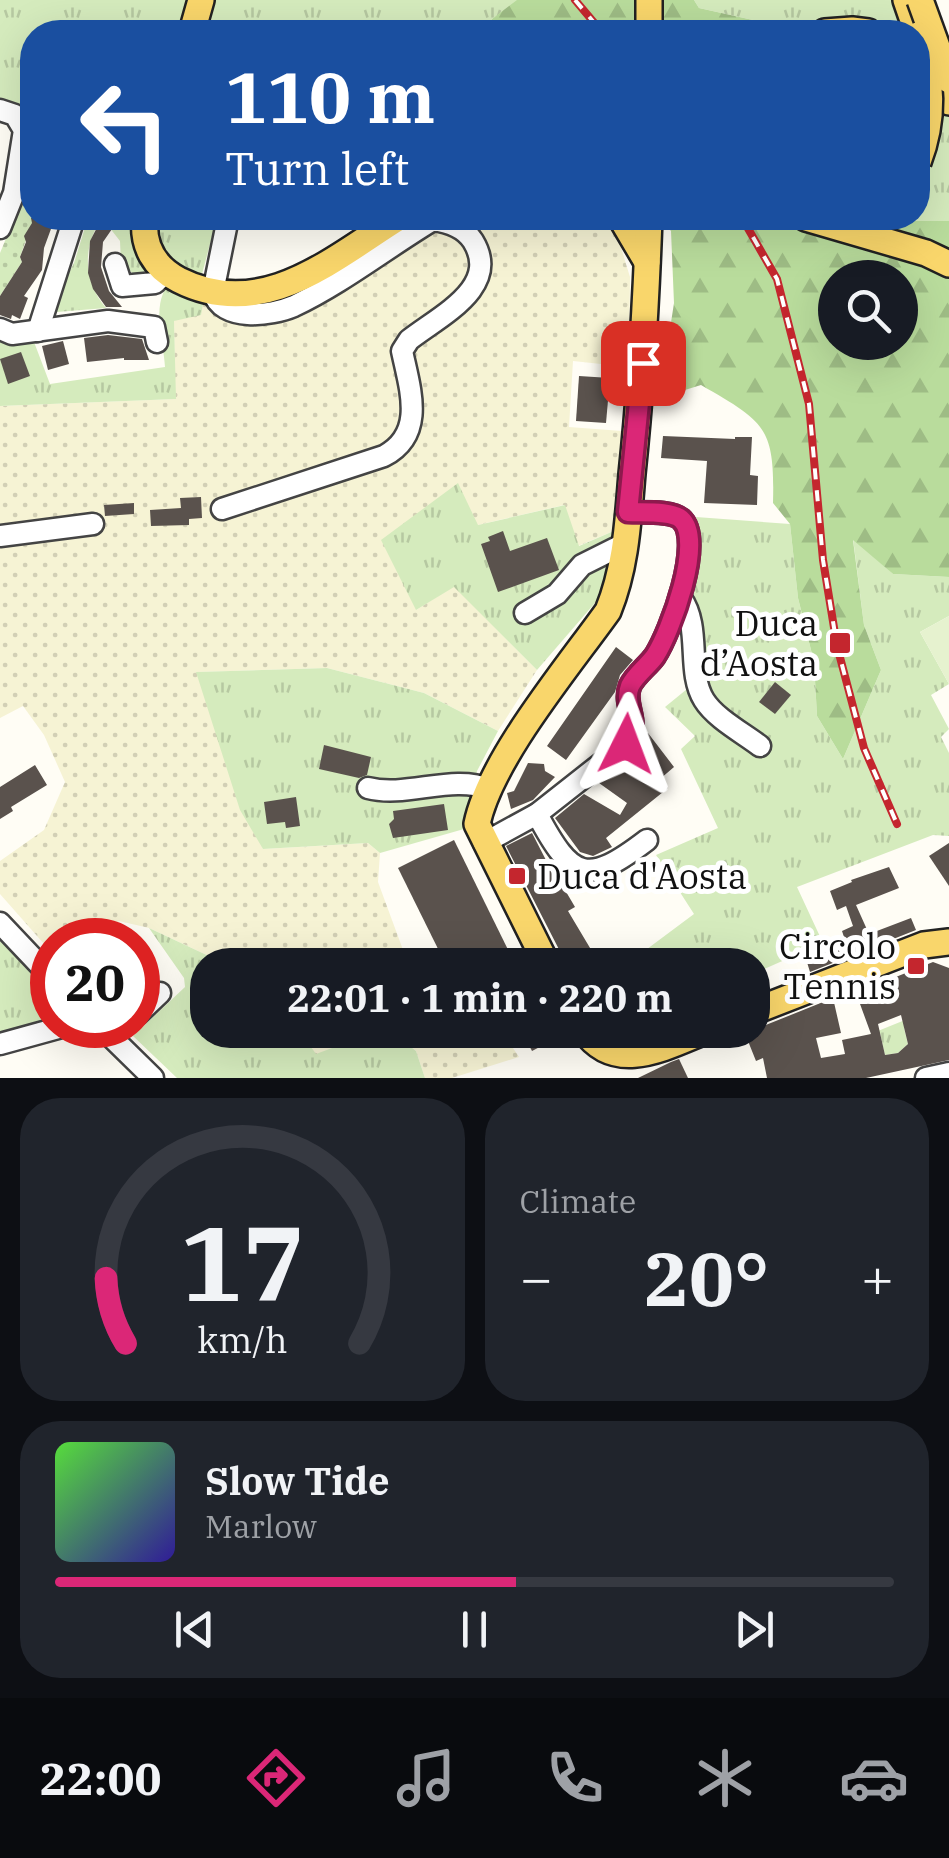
<!DOCTYPE html>
<meta charset="utf-8">
<style>
body{margin:0;font-family:"IBM Plex Serif",serif;background:#20242c;color:#f1f3f6;height:100vh;display:flex;flex-direction:column;font-size:38px;white-space:nowrap}
*{box-sizing:border-box;margin:0}
p{font-size:32px;color:#9ea1a6}
.icon{flex:none;width:55px;height:55px;fill:none;stroke:currentColor;stroke-width:2;stroke-linecap:round;stroke-linejoin:round}
.map{position:relative;height:1078px;overflow:hidden}
.sheet{display:flex;flex-direction:column;gap:20px;padding:20px;background:#0d0f14;flex:1}
.sheet>*{flex:none}
.hud{position:absolute;left:20px;top:20px;width:910px;height:210px;border-radius:40px;box-shadow:0 10px 40px #0002;background:#1a4fa0;color:#fff;overflow:hidden}
.fabs{position:absolute;left:818px;top:260px;display:grid;gap:20px}
.fabs a{display:grid;place-items:center;width:100px;height:100px;border-radius:50%;background:#171b24;box-shadow:0 10px 40px #0002;font-size:50px}
.speed{position:absolute;left:30px;top:918px;display:flex;gap:20px;font-size:50px;font-weight:700;text-align:center}
.speed>*{display:grid;place-content:center;width:130px;height:130px;border-radius:50%;background:#171b24;box-shadow:0 10px 40px #0002;line-height:1}
.speed .limit{border:15px solid #d22;background:#fff;color:#111}
.pin{position:absolute;display:grid;place-items:center;width:85px;height:85px;color:#fff;margin:-42px;border-radius:20px;box-shadow:0 5px 15px #0006}
.me{position:absolute;width:110px;margin:-55px;rotate:3deg;stroke-linejoin:round;filter:drop-shadow(0 0 8px #0008)}
.turn{display:flex;align-items:center;gap:35px;height:210px;padding:0 40px;font-size:45px}
.turn .icon{width:130px;height:130px;stroke-width:2.5}
.turn b{display:block;font-size:70px;line-height:85px}
.big{font-size:75px;font-weight:700;line-height:1.1}
.sheet .tile{flex:1;display:flex;flex-direction:column;justify-content:center;gap:15px;min-width:0;padding:0 35px;border-radius:40px;background:#20242c}
.sheet .dial{align-items:center;gap:0}
.dial svg{height:260px;overflow:visible;fill:none;stroke:#363941;stroke-width:7;stroke-linecap:round;text-anchor:middle}
.dial text{fill:#f1f3f6;stroke:none}
.song{display:flex;align-items:center;gap:30px}
.cover{width:120px;height:120px;border-radius:15px;background:linear-gradient(135deg,hsl(110 70% 55%),hsl(250 70% 35%))}
.played{height:10px;border-radius:5px;background:linear-gradient(90deg,#db2777 55%,#363941 55%)}
.keys{display:flex;justify-content:space-around;direction:ltr}
.heat{display:flex;justify-content:space-between;align-items:center;font-size:55px;direction:ltr}
.sheet .tiles{flex:1;display:grid;gap:20px;grid-template-columns:1fr 1fr}
.tile:last-child{grid-column:span 2}
.trip{position:absolute;left:190px;top:948px;width:580px;height:100px;border-radius:40px;background:#171b24;box-shadow:0 10px 40px #0002;font-weight:700;line-height:100px;text-align:center}
.tab-bar{display:flex;height:160px;justify-content:space-around;align-items:center;background:#090b0e;color:#9ea1a6}
.tab-bar .icon{width:70px;height:70px}
.tab-bar .selected{color:#db2777}
.tab-bar b{font-size:45px;color:#f1f3f6}
.map>svg:first-child{display:block}
.farmland{fill:url(#farmland-dots)}
.grass{fill:url(#grass-tufts)}
.forest{fill:url(#forest-firs);fill-rule:evenodd}
.park{fill:url(#park-dots)}
.pitch{fill:#e6f2cf}
.building{fill:#5a524d;fill-rule:evenodd}
.lines{fill:none;stroke-linecap:round;stroke-linejoin:round}
.minor-casing{stroke:#444;stroke-width:25}
.major-casing{stroke:#222;stroke-width:30}
.minor{stroke:#fff;stroke-width:20}
.major{stroke:#f9d66b;stroke-width:25}
.rail-casing{stroke:#c4262e;stroke-width:8}
.rail{stroke:#fff;stroke-width:4;stroke-dasharray:11;stroke-linecap:butt}
.major-bridge-casing{stroke:#222;stroke-width:30;stroke-linecap:butt}
.major-bridge{stroke:#f9d66b;stroke-width:25}
.route-casing{stroke:#8e194d;stroke-width:25}
.route{stroke:#db2777;stroke-width:18}
.poi-dot{fill:#c4262e;stroke:#fff;stroke-width:4}
.labels{text-anchor:middle;dominant-baseline:central;stroke-width:10;stroke-linejoin:round;paint-order:stroke}
.poi-label{font-size:35px;fill:#111;stroke:#fff;text-anchor:end}
</style>
<div class="map">
<svg width="949" height="1078" viewBox="0 0 949 1078">
<defs>
<pattern id="farmland-dots" width="8" height="8" patternUnits="userSpaceOnUse" patternTransform="scale(2.5)"><rect width="8" height="8" fill="#f6f3d4"/><path d="M2 2h.1M6 6h.1" fill="none" stroke="#d2cfb5" stroke-width="1.8" stroke-linecap="round"/></pattern>
<pattern id="grass-tufts" width="24" height="20" patternUnits="userSpaceOnUse" patternTransform="scale(2.5)"><rect width="24" height="20" fill="#d5ebbd"/><path d="M3 7l-1-3M5 7V3M7 7l1-3M15 17l-1-3M17 17v-4M19 17l1-3" fill="none" stroke="#b6c8a1"/></pattern>
<pattern id="forest-firs" width="22" height="20" patternUnits="userSpaceOnUse" patternTransform="scale(2.5)"><rect width="22" height="20" fill="#b9dc9c"/><path d="M5 1l3.5 6h-7zM16 11l3.5 6h-7z" fill="#9ebc85"/></pattern>
<pattern id="park-dots" width="8" height="8" patternUnits="userSpaceOnUse" patternTransform="scale(2.5)"><rect width="8" height="8" fill="#d5ebbd"/><path d="M2 2h.1M6 6h.1" fill="none" stroke="#b6c8a1" stroke-width="1.8" stroke-linecap="round"/></pattern>
</defs>
<rect width="100%" height="100%" fill="#fffdf5"/>
<g class="farmland">
<polygon points="424,218 608,218 615,228 630,277 629,367 573,361 569,427 622,431 616,530 578,546 564,505 478,525 416,610 454,586 537,670 498,731 424,693 327,668 197,672 263,849 368,843 380,853 378,882 406,958 405,965 228,965 149,928 119,921 93,940 52,940 52,953 0,894 0,861 44,830 65,782 44,735 23,706 0,718 0,406 175,399 174,321 204,299 264,306 296,298"/>
<polygon points="299,1030 356,1030 348,1042 316,1055"/>
<polygon points="390,1030 501,1030 519,1057 452,1078 425,1078 416,1051"/>
</g>
<g class="grass">
<polygon points="0,0 186,0 179,32 32,32 32,126 21,112 0,100"/>
<polygon points="211,0 517,0 518,1 492,19 485,32 202,32"/>
<polygon points="694,0 892,0 900,20 949,42 949,221 906,221 905,218 918,218 918,32 769,32 753,20 699,8"/>
<path d="M 88,218 L 102,218 C 82,247 83,281 106,308 L 57,312 L 57,296 L 74,263 Z"/>
<path d="M 102,218 L 135,218 C 130,239 137,256 149,274 L 138,278 L 121,263 L 120,241 Z"/>
<polygon points="157,218 217,218 202,274 171,264 157,240"/>
<path d="M 168,285 L 204,299 L 201,315 L 174,321 L 176,399 L 0,406 L 0,341 L 3,343 L 34,342 L 50,384 L 165,367 C 164,342 151,307 168,285 Z"/>
<polygon points="458,483 478,525 565,505 579,546 616,530 607,589 537,670 454,587 416,610 381,540"/>
<polygon points="696,517 790,524 798,598 814,662 817,716 843,759 881,670 864,625 853,538 893,574 949,577 949,616 920,632 949,684 931,695 949,729 941,737 949,753 949,836 933,835 797,887 823,943 753,974 752,965 640,965 635,958 694,914 656,855 718,828 681,749 695,736 665,707 703,676 694,593 700,532"/>
<polygon points="327,668 424,693 498,731 477,771 464,829 380,853 368,843 263,849 240,810 196,672"/>
<polygon points="149,928 228,965 208,965 208,1030 299,1030 316,1054 348,1042 356,1030 390,1030 416,1051 425,1078 177,1078 133,1036 185,987 184,978"/>
<polygon points="0,941 52,991 52,1023 0,1037"/>
<polygon points="937,1007 904,1028 908,1044 898,1053 885,1055 880,1033 868,1035"/>
</g>
<g class="forest">
<polygon points="517,0 694,0 699,8 753,20 769,32 485,32 492,19"/>
<path d="M 660,218 L 905,218 L 906,221 L 949,221 L 949,577 L 893,574 L 853,540 L 864,625 L 881,670 L 843,759 L 817,716 L 814,662 L 798,598 L 790,524 L 773,503 C 775,427 765,422 701,385 L 672,394 L 654,390 L 653,376 L 668,342 L 674,303 L 671,231 ZM 835,278 L 900,278 L 900,342 L 835,342 Z"/>
</g>
<polygon class="park" points="32,149 32,223 20,257 22,262 0,296 0,253 21,202"/>
<polygon class="pitch" points="949,616 949,684 920,632"/>
<g class="building">
<polygon points="31,218 55,218 44,248 42,270 24,296 28,298 20,319 12,315 11,319 0,315 0,296 22,262 20,257 26,242 24,236 32,223"/>
<polygon points="102,218 112,229 103,242 101,267 109,291 122,307 106,307 93,289 88,273 90,241"/>
<polygon points="108,335 142,339 149,360 124,360 124,358 87,362 84,338"/>
<polygon points="63,341 69,364 48,370 42,346"/>
<polygon points="21,352 30,376 8,384 0,359"/>
<polygon points="579,376 610,378 606,423 576,421"/>
<polygon points="663,436 735,439 735,437 752,437 750,475 758,476 757,505 704,503 707,461 661,458"/>
<polygon points="201,497 202,518 189,519 189,525 151,526 150,510 181,508 180,498"/>
<polygon points="134,503 134,514 105,516 104,505"/>
<polygon points="503,531 510,551 547,538 559,570 498,592 481,544 490,541 488,537"/>
<polygon points="616,647 633,660 620,675 615,692 566,760 547,746"/>
<polygon points="775,682 791,695 775,714 759,702"/>
<polygon points="648,733 674,767 660,779 668,788 606,838 612,847 593,856 580,852 555,818 584,794 620,815 627,803 599,783 635,754"/>
<polygon points="324,745 371,757 367,775 359,778 319,769"/>
<polygon points="528,763 544,764 545,771 555,777 533,800 511,809 507,793 514,791"/>
<polygon points="35,765 47,785 11,807 13,811 0,819 0,787"/>
<polygon points="296,797 300,826 286,828 285,822 267,824 264,802"/>
<polygon points="444,804 448,830 393,838 389,824 394,819 393,811"/>
<polygon points="532,833 548,864 551,862 574,885 565,890 575,907 568,911 596,958 585,965 567,965 506,846"/>
<polygon points="454,840 514,962 507,965 446,965 398,868"/>
<polygon points="949,843 949,886 929,856"/>
<polygon points="889,867 899,888 856,905 869,934 911,918 916,930 810,972 806,959 846,943 842,931 853,926 846,906 837,910 830,891 852,882 851,880"/>
<path d="M 933,962 L 949,968 L 949,1060 L 866,1078 L 767,1078 L 763,1058 L 756,1061 L 746,1036 L 756,1032 L 756,1029 L 833,998 L 841,1033 L 816,1038 L 821,1058 L 845,1054 L 842,1040 L 871,1034 L 856,993 ZM 901,1015 L 908,1044 L 898,1053 L 885,1055 L 878,1024 Z"/>
<polygon points="521,1030 550,1030 555,1039 532,1051"/>
<polygon points="679,1059 688,1078 638,1078 671,1062"/>
</g>
<g class="lines">
<g class="minor-casing">
<g id="minor">
<polyline points="0,110 15,115 24,130 14,193 0,228"/>
<polyline points="115,264 122,286 155,283 165,273"/>
<polyline points="0,329 12,334 108,321 154,327 157,342"/>
<polyline points="38,331 74,218"/>
<path d="M 222,509 L 384,456 C 426,434 410,389 402,351 L 409,340 C 441,315 501,287 473,241 C 464,227 449,222 433,220 C 388,247 341,284 294,306 C 271,316 221,322 213,292 L 228,218"/>
<polyline points="0,536 93,524"/>
<path d="M 681,598 C 702,628 686,671 704,700 C 715,718 743,733 760,746"/>
<polyline points="525,613 557,594 582,565 626,543"/>
<path d="M 368,788 C 407,798 452,774 489,789"/>
<path d="M 537,814 C 572,880 587,886 647,840"/>
<path d="M 484,843 L 537,814 L 626,744 C 642,721 622,707 630,686 C 635,675 648,666 655,656 C 670,633 705,540 681,519 C 671,510 642,513 628,512"/>
<polyline points="0,923 52,978"/>
<polyline points="138,1014 160,993"/>
<polyline points="99,1025 153,1078"/>
<polyline points="0,1044 69,1025"/>
<polyline points="926,1078 949,1073"/>
</g>
</g>
<g class="major-casing">
<g id="major">
<polyline points="649,0 649,32"/>
<polyline points="906,0 917,32"/>
<polyline points="192,32 201,0"/>
<polyline points="825,32 852,30 868,32"/>
<polyline points="918,82 949,102"/>
<path d="M 145,218 C 142,246 154,267 179,280 C 262,322 331,260 398,218"/>
<polyline points="621,218 647,262"/>
<polyline points="806,218 926,253 949,264"/>
<path d="M 547,965 L 477,824 C 490,760 568,667 608,611 C 626,567 628,521 632,474 C 641,388 646,303 649,218"/>
<polyline points="752,1012 924,945 949,942"/>
<path d="M 584,1030 C 616,1076 667,1046 708,1030"/>
</g>
</g>
<use href="#minor" class="minor"/>
<use href="#major" class="major"/>
<g class="rail-casing">
<g id="rail">
<polyline points="575,0 602,32"/>
<polyline points="742,218 777,279 809,404 823,560 837,646 864,748 897,824"/>
</g>
</g>
<use href="#rail" class="rail"/>
<g class="major-bridge-casing">
<g id="major-bridge">
<polyline points="920,0 949,80"/>
<path d="M 918,35 C 932,80 935,118 918,162"/>
</g>
</g>
<use href="#major-bridge" class="major-bridge"/>
</g>
<g class="lines">
<g class="route-casing">
<path id="route" d="M 626,744 C 642,721 622,706 630,686 C 635,675 648,666 655,656 C 670,633 705,540 681,519 C 670,510 642,513 628,512 L 643,363"/>
</g>
<use href="#route" class="route"/>
</g>
<g class="poi-dot">
<rect x="828" y="631" width="24" height="24" rx="5"/>
<rect x="507" y="866" width="20" height="20" rx="5"/>
<rect x="906" y="956" width="20" height="20" rx="5"/>
</g>
<g class="labels">
<g class="poi-label">
<text x="818" y="623">Duca<tspan x="818" dy="40">d’Aosta</tspan></text>
<text x="537" y="876" text-anchor="start">Duca d'Aosta</text>
<text x="896" y="946">Circolo<tspan x="896" dy="40">Tennis</tspan></text>
</g>
</g>
</svg>
<div class="fabs">
<a><svg class="icon" aria-label="search" viewBox="0 0 24 24"><circle cx="10" cy="10" r="6"/><path d="M15 15l6 6"/></svg></a>
</div>
<div class="speed"><div class="limit">20</div></div>
<div class="pin" style="left:643px;top:363px;background:#d93025"><svg class="icon" aria-label="arrive" viewBox="0 0 24 24"><path d="M6 21V4h12l-3 4 3 4H6"/></svg></div>
<svg class="me" style="left:626px;top:744px" viewBox="-20 -20 40 40"><path d="M0-17L14 15 0 8-14 15z" fill="#db2777" stroke="#fff" stroke-width="4"/></svg>
<div class="trip">22:01 · 1 min · 220 m</div>
<div class="hud">
<div class="turn"><svg class="icon" aria-label="left" viewBox="0 0 24 24"><path d="M17 20v-9H6M10 6l-5 5 5 5"/></svg><div><b>110 m</b>Turn left</div></div>
</div>
</div>
<section class="sheet">
<div class="tiles">
<div class="tile dial"><svg viewBox="0 0 100 80">
<path d="M14 69A42 42 0 1 1 86 69"/>
<path d="M14 69A42 42 0 0 1 8 49" stroke="#db2777"/>
<text x="50" y="56" font-size="32" font-weight="700">17</text>
<text x="50" y="72" font-size="11">km/h</text>
</svg></div>
<div class="tile"><p>Climate</p>
<div class="heat"><a>−</a><b class="big">20°</b><a>+</a></div>
</div>
<div class="tile">
<div class="song"><i class="cover"></i><div><b>Slow Tide</b><p>Marlow</p></div></div>
<div class="played"></div>
<div class="keys"><svg class="icon" aria-label="previous" viewBox="0 0 24 24"><path d="M18 5L8 12l10 7zM5 5v14"/></svg><svg class="icon" aria-label="pause" viewBox="0 0 24 24"><path d="M8 5v14M16 5v14"/></svg><svg class="icon" aria-label="next" viewBox="0 0 24 24"><path d="M6 5l10 7-10 7zM19 5v14"/></svg></div>
</div>
</div>
</section>
<nav class="tab-bar">
<b>22:00</b>
<svg class="icon selected" aria-label="directions" viewBox="0 0 24 24"><path d="M12 3l9 9-9 9-9-9zM9 14v-3h6M13 9l2 2-2 2"/></svg>
<svg class="icon" aria-label="music" viewBox="0 0 24 24"><path d="M9 18V5l10-2v13"/><circle cx="6" cy="18" r="3"/><circle cx="16" cy="16" r="3"/></svg>
<svg class="icon" aria-label="phone" viewBox="0 0 24 24"><path d="M5 4h4l2 5-3 2q2 4 5 5l2-3 5 2v4C11 20 4 13 5 4z"/></svg>
<svg class="icon" aria-label="climate" viewBox="0 0 24 24"><path d="M12 3v18M4 7l16 10M4 17L20 7"/></svg>
<svg class="icon" aria-label="car" viewBox="0 0 24 24"><path d="M5 17H2v-5l4-1 3-4h7l3 4 3 1v5h-3M9 17h6M6 11h13"/><circle cx="7" cy="17" r="2"/><circle cx="17" cy="17" r="2"/></svg>
</nav>
